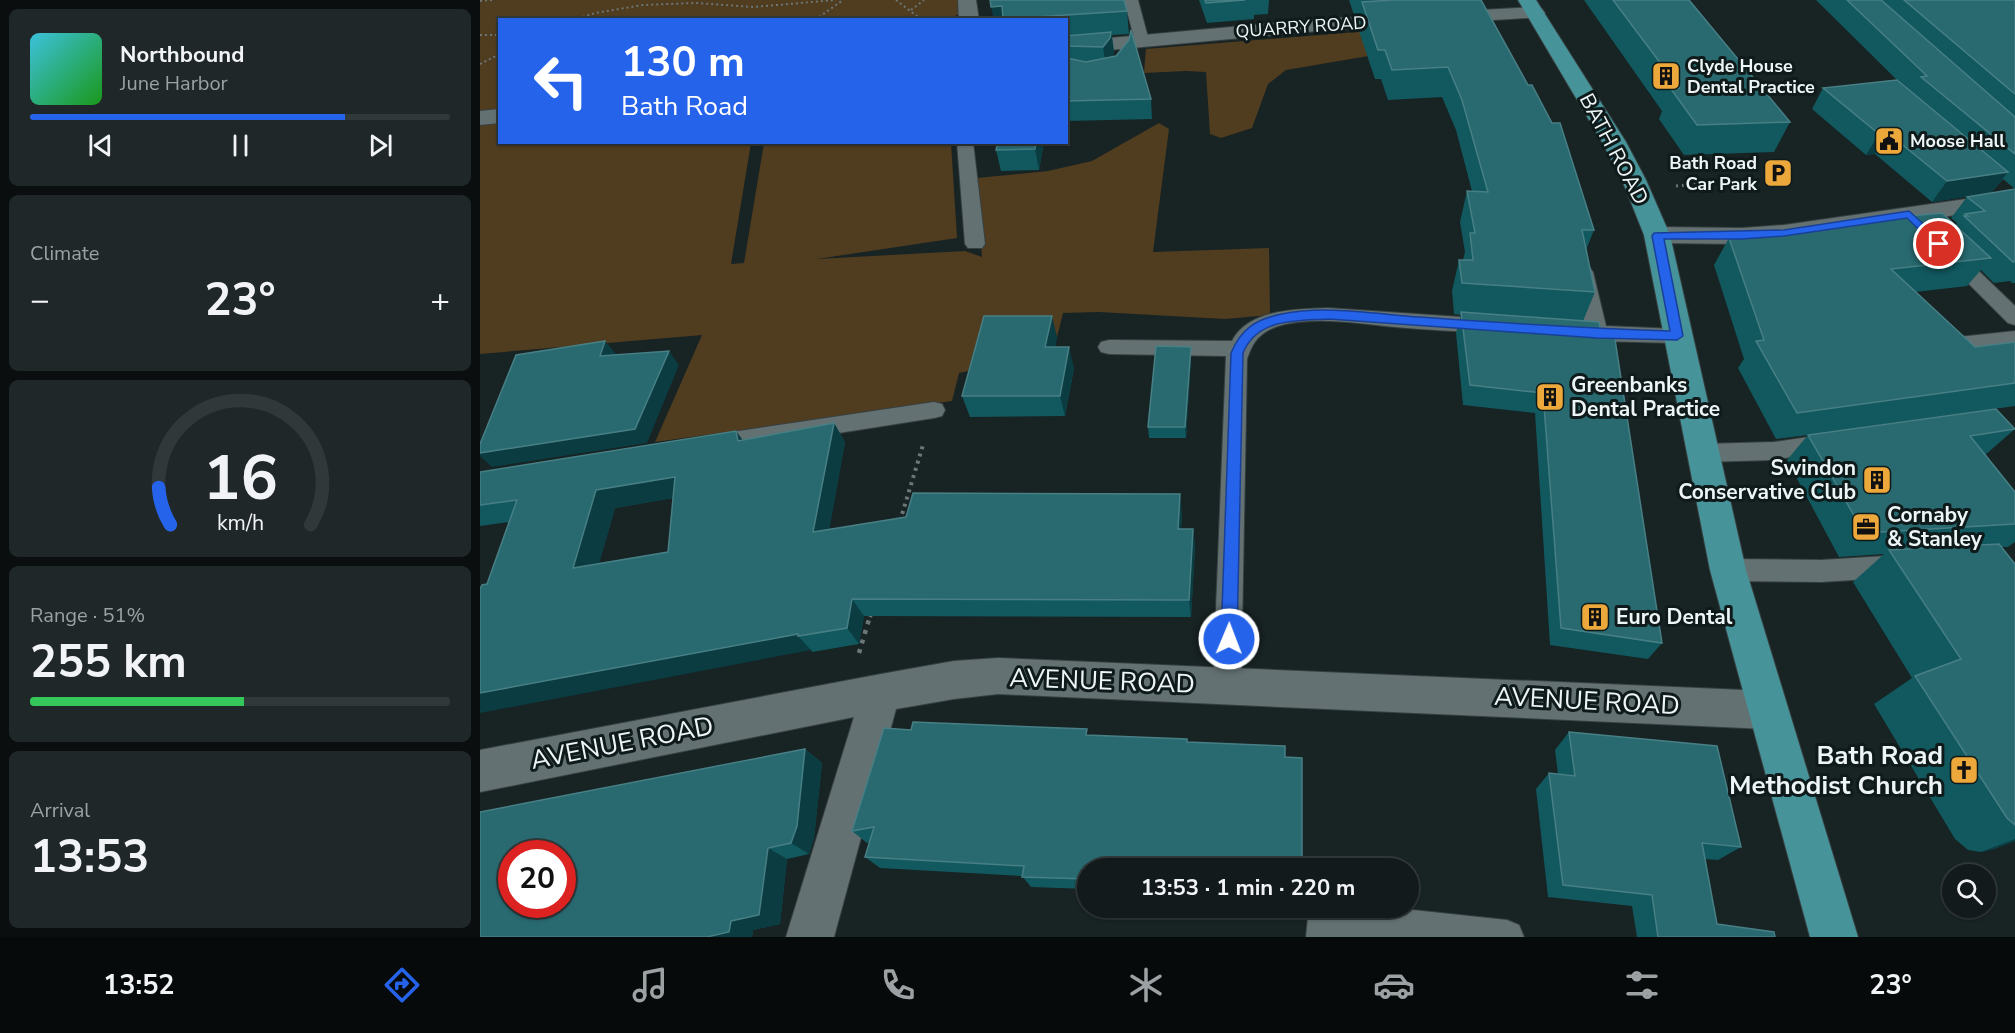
<!DOCTYPE html>
<meta charset="utf-8">
<style>
body{margin:0;font-family:"Nunito Sans",sans-serif;background:#1f2728;color:#f1f3f6;height:100vh;display:flex;flex-direction:column;font-size:22px;white-space:nowrap}
*{box-sizing:border-box;margin:0}
p{font-size:20px;color:#9ca1a3}
.icon{flex:none;width:33px;height:33px;fill:none;stroke:currentColor;stroke-width:2;stroke-linecap:round;stroke-linejoin:round}
.map{position:relative;flex:1;overflow:hidden}
.sheet{display:flex;flex-direction:column;gap:9px;padding:9px;background:#0a0e0f;width:480px}
.sheet>*{flex:none}
.guide{position:absolute;left:18px;top:18px;width:570px;height:126px;border-radius:0px;box-shadow:0 2px 4px #0004,0 0 0 2px #31383a;background:#2563eb;color:#fff;overflow:hidden}
.buttons{position:absolute;left:1462px;top:864px;display:grid;gap:12px}
.buttons a{display:grid;place-items:center;width:54px;height:54px;border-radius:50%;background:#121a1b;box-shadow:0 2px 4px #0004,0 0 0 2px #31383a;font-size:30px}
.speed{position:absolute;left:18px;top:840px;display:flex;gap:12px;font-size:30px;font-weight:700;text-align:center}
.speed>*{display:grid;place-content:center;width:78px;height:78px;border-radius:50%;background:#121a1b;box-shadow:0 2px 4px #0004,0 0 0 2px #31383a;line-height:1}
.speed .limit{border:9px solid #d22;background:#fff;color:#111}
.pin{position:absolute;display:grid;place-items:center;width:51px;height:51px;color:#fff;margin:-26px;border:3px solid #fff;border-radius:50%;box-shadow:0 2px 6px #0007}
.me{position:absolute;width:66px;margin:-33px;rotate:1deg;stroke-linejoin:round;filter:drop-shadow(0 0 4px #0008)}
.turn{display:flex;align-items:center;gap:21px;height:126px;padding:0 24px;font-size:27px}
.turn .icon{width:78px;height:78px;stroke-width:2.5}
.turn b{display:block;font-size:42px;line-height:51px}
.big{font-size:45px;font-weight:700;line-height:1.1}
.sheet .tile{flex:1;display:flex;flex-direction:column;justify-content:center;gap:9px;min-width:0;padding:0 21px;border-radius:9px;background:#1f2728}
.sheet .dial{align-items:center;gap:0}
.dial svg{height:156px;overflow:visible;fill:none;stroke:#31383a;stroke-width:7;stroke-linecap:round;text-anchor:middle}
.dial text{fill:#f1f3f6;stroke:none}
.song{display:flex;align-items:center;gap:18px}
.cover{width:72px;height:72px;border-radius:9px;background:linear-gradient(135deg,hsl(190 70% 55%),hsl(120 70% 35%))}
.played{height:6px;border-radius:3px;background:linear-gradient(90deg,#2563eb 75%,#31383a 75%)}
.keys{display:flex;justify-content:space-around;direction:ltr}
.heat{display:flex;justify-content:space-between;align-items:center;font-size:33px;direction:ltr}
.charge{height:9px;border-radius:4px;background:linear-gradient(90deg,#34c759 51%,#31383a 0)}
.trip{position:absolute;left:597px;top:858px;width:342px;height:60px;border-radius:30px;background:#121a1b;box-shadow:0 2px 4px #0004,0 0 0 2px #31383a;font-weight:700;line-height:60px;text-align:center}
.dock{display:flex;height:96px;justify-content:space-around;align-items:center;background:#070a0b;color:#9ca1a3}
.dock .icon{width:42px;height:42px}
.dock .selected{color:#2563eb}
.dock b{font-size:27px;color:#f1f3f6}
main{display:flex;flex:1;min-height:0}
.map>svg:first-child{display:block}
.green{fill:#503c1f}
.lines{fill:none;stroke-linecap:round;stroke-linejoin:round}
.service-casing{stroke:#374041;stroke-width:2}
.minor-casing{stroke:#374041;stroke-width:2}
.primary-casing{stroke:#374041;stroke-width:2}
.path-far3{stroke:#6d7677;stroke-width:2;stroke-dasharray:2 3;stroke-linecap:butt}
.path-far2{stroke:#6d7677;stroke-width:3;stroke-dasharray:2 4;stroke-linecap:butt}
.path-far1{stroke:#6d7677;stroke-width:4;stroke-dasharray:3 4.5;stroke-linecap:butt}
.path{stroke:#6d7677;stroke-width:4.5;stroke-dasharray:4 6;stroke-linecap:butt}
.service{fill:#647172;fill-rule:evenodd}
.minor{fill:#647172;fill-rule:evenodd}
.primary{fill:#47939a;fill-rule:evenodd}
.wall{fill:#11595f;fill-rule:evenodd}
.shaded-wall{fill:#0a3c41}
.building{fill:#286a70;stroke:#477f85;stroke-width:1.5;fill-rule:evenodd}
.route{fill:#2563eb;stroke:#184099;stroke-width:1.5}
.labels{text-anchor:middle;dominant-baseline:central;stroke-width:6;stroke-linejoin:round;paint-order:stroke}
.far-street-label{font-size:18px;fill:#eef5f6;stroke:#0f1a1b}
.far-poi-label{font-size:18px;font-weight:bold;fill:#eef5f6;stroke:#0f1a1b;text-anchor:start}
.street-label{font-size:21px;fill:#eef5f6;stroke:#0f1a1b}
.poi-label{font-size:21px;font-weight:bold;fill:#eef5f6;stroke:#0f1a1b;text-anchor:start}
.near-street-label{font-size:26px;fill:#eef5f6;stroke:#0f1a1b}
.near-poi-label{font-size:26px;font-weight:bold;fill:#eef5f6;stroke:#0f1a1b;text-anchor:end}
</style>
<main>
<section class="sheet">
<div class="tile">
<div class="song"><i class="cover"></i><div><b>Northbound</b><p>June Harbor</p></div></div>
<div class="played"></div>
<div class="keys"><svg class="icon" aria-label="previous" viewBox="0 0 24 24"><path d="M18 5L8 12l10 7zM5 5v14"/></svg><svg class="icon" aria-label="pause" viewBox="0 0 24 24"><path d="M8 5v14M16 5v14"/></svg><svg class="icon" aria-label="next" viewBox="0 0 24 24"><path d="M6 5l10 7-10 7zM19 5v14"/></svg></div>
</div>
<div class="tile"><p>Climate</p>
<div class="heat"><a>−</a><b class="big">23°</b><a>+</a></div>
</div>
<div class="tile dial"><svg viewBox="0 0 100 80">
<path d="M14 69A42 42 0 1 1 86 69"/>
<path d="M14 69A42 42 0 0 1 8 50" stroke="#2563eb"/>
<text x="50" y="56" font-size="32" font-weight="700">16</text>
<text x="50" y="72" font-size="11">km/h</text>
</svg></div>
<div class="tile"><p>Range · 51%</p><b class="big">255 km</b><div class="charge"></div></div>
<div class="tile"><p>Arrival</p><b class="big">13:53</b></div>
</section>
<div class="map">
<svg width="1535" height="937" viewBox="0 0 1535 937">
<rect width="100%" height="100%" fill="#182324"/>
<g class="green">
<polygon points="0,0 492,0 481,13 475,16 475,20 20,20 20,142 271,143 251,264 264,263 284,143 471,143 477,238 337,259 485,251 502,257 497,178 568,171 612,161 679,123 689,129 673,252 789,248 790,315 745,319 619,312 583,313 577,337 498,337 488,371 479,373 472,401 175,442 222,335 0,354"/>
<polygon points="976,24 906,53 806,70 788,84 772,128 741,138 730,134 726,72 706,71 664,73 666,49"/>
</g>
<g class="lines">
<g class="service-casing">
<g id="service">
<polygon points="644,0 658,0 669,41 667,44 662,45 655,41"/>
<polygon points="477,142 493,142 505,244 502,248 488,248 485,244"/>
<polygon points="1472,250 1479,252 1535,306 1535,325 1528,323 1465,260 1462,256 1465,252"/>
<polygon points="1103,266 1110,268 1113,272 1126,326 1197,329 1204,331 1208,336 1204,341 1197,343 1117,341 1096,338 1092,333 1096,328 1105,326 1093,272 1096,268"/>
<path d="M 848,308 L 1011,319 L 1018,321 L 1021,326 L 1018,331 L 1011,333 C 979,331 947,330 915,327 C 880,324 814,312 784,333 C 774,340 771,348 767,359 L 761,686 L 757,696 L 747,700 L 737,696 L 733,686 L 746,356 L 629,354 L 621,352 L 618,347 L 621,342 L 629,340 L 752,341 C 768,309 817,309 848,308 Z"/>
<polygon points="1535,331 1535,345 1469,352 1461,350 1458,345 1461,340 1469,338"/>
<polygon points="454,402 462,404 465,410 462,416 454,418 232,453 224,450 220,444 224,438 232,435"/>
<polygon points="1349,434 1357,437 1361,443 1357,449 1294,460 1223,462 1215,459 1211,453 1215,447 1223,444 1294,442"/>
<polygon points="1422,555 1431,558 1435,566 1431,574 1422,577 1341,582 1248,581 1239,578 1235,570 1239,562 1248,559 1341,560"/>
<polygon points="832,908 914,908 1027,920 1039,925 1044,937 826,937 828,917"/>
</g>
</g>
<g class="minor-casing">
<g id="minor">
<polygon points="478,0 496,0 499,20 479,20"/>
<polygon points="1055,7 1062,9 1065,13 1062,17 838,31 586,54 586,42 838,19"/>
<polygon points="20,109 20,123 0,125 0,111"/>
<polygon points="1535,192 1535,206 1304,241 1262,244 1177,243 1168,241 1164,235 1168,229 1177,227 1262,228 1304,225"/>
<polygon points="518,658 1287,691 1301,696 1307,710 1301,724 1287,729 518,694 474,699 416,709 354,937 306,937 374,717 0,792 0,750 401,674 474,661"/>
</g>
</g>
<g class="primary-casing">
<polygon id="primary" points="1038,0 1056,0 1146,142 1166,180 1190,235 1266,570 1378,937 1330,937 1230,570 1164,235 1142,180 1122,142"/>
</g>
<g class="path-far3">
<polyline points="416,0 442,20"/>
<polyline points="0,1 13,0"/>
<polyline points="431,10 444,0"/>
<polyline points="93,20 115,13 163,5 216,3 273,7 356,0"/>
<polyline points="335,20 363,0"/>
<polyline points="0,35 20,35"/>
<polyline points="0,64 20,54"/>
</g>
<polyline class="path-far2" points="1196,186 1219,184"/>
<g class="path-far1">
<polyline points="420,521 443,445"/>
<polyline points="390,617 392,611"/>
</g>
<polyline class="path" points="379,653 390,616"/>
<use href="#service" class="service"/>
<use href="#minor" class="minor"/>
<use href="#primary" class="primary"/>
</g>
<g class="wall">
<polygon points="719,0 789,0 788,14 774,15 774,19 727,23"/>
<polygon points="869,0 1001,0 1114,230 1106,250 1115,292 1103,321 1182,643 1168,659 1070,645 1055,413 983,405 976,333 981,315 974,314 972,291 979,260 983,260 985,252 980,222 987,191 992,191 976,130 962,97 908,100 901,79 895,79 879,31 880,14 874,15"/>
<polygon points="1104,0 1209,0 1310,122 1294,152 1204,155 1179,119 1182,111"/>
<polygon points="1336,0 1535,0 1535,189 1523,179 1511,193 1535,189 1535,283 1532,283 1530,281 1514,283 1501,270 1487,286 1435,292 1495,347 1535,342 1535,406 1390,426 1535,429 1505,455 1535,492 1535,542 1528,547 1522,547 1535,564 1535,841 1514,849 1501,852 1488,850 1475,839 1394,704 1432,678 1373,582 1404,554 1359,557 1307,460 1328,435 1296,439 1258,368 1264,359 1234,265 1249,238 1476,225 1477,223 1471,218 1487,197 1502,194 1452,202 1395,154 1386,155 1332,109 1343,88 1417,80"/>
<polygon points="647,11 649,34 632,35 634,52 633,57 671,99 672,119 586,121 586,20 514,20"/>
<polygon points="518,142 564,142 559,170 521,171 516,150"/>
<polygon points="577,337 575,347 594,368 585,416 490,417 482,396"/>
<polygon points="711,347 711,358 706,438 669,438 668,427"/>
<path d="M 354,423 L 365,442 L 349,529 L 702,512 L 701,529 L 713,529 L 715,547 L 711,617 L 384,616 L 379,644 L 332,652 L 331,650 L 7,584 L 29,522 L 0,526 L 0,472 L 256,431 L 262,440 ZM 193,498 L 188,552 L 119,563 L 135,508 Z"/>
<polygon points="404,728 608,868 608,889 551,887 542,876 400,868 385,857 389,842 387,843 372,831"/>
<polygon points="1089,732 1261,847 1238,860 1225,859 1237,924 1295,937 1157,937 1152,906 1068,897 1056,789 1069,773 1078,774 1075,750"/>
<polygon points="325,749 342,763 334,838 329,854 307,859 300,924 273,930 272,937 0,937"/>
<polygon points="781,908 821,908 820,909"/>
</g>
<g class="shaded-wall">
<polygon points="522,6 523,20 514,20 511,7"/>
<polygon points="631,32 634,52 633,58 626,67 623,47"/>
<polygon points="1408,133 1395,154 1386,155 1399,134"/>
<polygon points="556,142 564,142 559,170 555,149"/>
<polygon points="1528,172 1511,193 1452,202 1467,181"/>
<polygon points="572,316 577,337 571,368 565,347"/>
<polygon points="125,341 137,355 120,356"/>
<polygon points="589,347 594,368 585,416 580,396"/>
<polygon points="711,347 711,358 706,438 705,427"/>
<polygon points="189,351 199,365 167,443 12,467 0,456 0,453"/>
<polygon points="354,423 365,442 346,549 333,532"/>
<polygon points="256,431 270,450 258,441"/>
<polygon points="195,477 211,495 135,508 113,585 93,568 116,490"/>
<polygon points="700,494 702,512 700,546 698,529"/>
<polygon points="713,529 715,547 711,617 709,600"/>
<polygon points="372,599 384,616 379,644 367,628"/>
<polygon points="318,634 318,636 331,650 0,713 0,693"/>
<polygon points="325,749 342,763 334,838 329,854 311,843"/>
<polygon points="1535,839 1535,841 1514,849 1501,852"/>
<polygon points="288,848 307,859 300,924 273,930 272,937 227,937"/>
</g>
<g class="building">
<polygon points="510,0 644,0 647,11 523,19 522,6 511,7"/>
<polygon points="725,0 765,0 726,3"/>
<polygon points="913,0 1001,0 1048,85 1052,85 1072,123 1080,123 1114,230 1102,230 1115,292 982,283 979,260 993,260 990,233 995,233 987,191 1008,192 982,100 968,67 912,70 905,50 898,50 882,2"/>
<polygon points="1133,0 1209,0 1310,122 1217,125 1191,89 1199,88"/>
<polygon points="1367,0 1401,0 1535,117 1535,154 1441,77 1447,76"/>
<polygon points="1424,0 1535,0 1535,94"/>
<polygon points="651,30 671,99 586,101 586,58 606,62 636,56 649,40"/>
<polygon points="631,32 630,38 623,47 586,46 586,36"/>
<polygon points="1417,80 1528,172 1467,181 1408,133 1399,134 1343,88"/>
<polygon points="518,142 556,142 555,149 516,150"/>
<polygon points="1535,189 1535,261 1533,262 1484,216 1488,216 1485,214 1505,211 1487,197"/>
<polygon points="1462,213 1511,258 1411,269 1495,347 1535,342 1535,383 1317,413 1276,341 1284,340 1249,238 1289,231 1291,235 1386,220"/>
<polygon points="981,312 1119,322 1121,332 1134,333 1182,643 1081,628 1063,393 990,385"/>
<polygon points="504,316 572,316 565,347 589,347 580,396 482,396"/>
<polygon points="125,341 120,356 189,351 155,429 0,453 0,444 36,355"/>
<polygon points="676,346 711,347 705,427 668,427"/>
<polygon points="1516,409 1535,429 1490,436 1535,492 1535,524 1384,533 1328,435"/>
<path d="M 354,423 L 333,532 L 426,517 L 433,493 L 700,494 L 698,529 L 713,529 L 709,600 L 372,599 L 367,628 L 318,636 L 318,634 L 0,693 L 0,589 L 2,585 L 7,584 L 37,500 L 0,505 L 0,472 L 256,431 L 258,441 ZM 195,477 L 188,552 L 93,568 L 116,490 Z"/>
<polygon points="1519,544 1535,564 1535,825 1527,818 1435,676 1481,659 1409,550"/>
<polygon points="433,722 607,729 606,735 707,739 707,742 805,746 805,757 822,758 822,868 608,868 608,879 542,877 544,866 385,857 394,827 372,831 404,728 431,730"/>
<polygon points="1089,732 1237,746 1261,847 1222,843 1237,924 1294,932 1295,937 1178,937 1172,895 1083,885 1069,773 1095,776"/>
<path d="M 325,749 L 317,826 L 311,843 L 288,848 L 279,915 L 251,921 L 249,932 L 227,937 L 0,937 L 0,812 ZM 32,854 L 82,854 L 82,904 L 32,904 Z"/>
</g>
<path class="route" d="M 1429,211 L 1463,242 L 1463,246 L 1456,246 L 1427,218 L 1304,236 L 1262,239 L 1184,239 L 1203,336 L 1197,340 L 1117,338 L 849,319 C 816,321 777,318 763,353 L 757,639 L 754,644 L 749,646 L 743,644 L 741,639 L 751,353 C 761,329 776,319 802,314 C 846,305 895,314 939,317 C 1023,323 1106,329 1190,331 L 1172,236 L 1174,233 L 1304,230 Z"/>
<defs>
<g id="building-square" transform="scale(1.5)"><rect x="-9" y="-9" width="18" height="18" rx="4" fill="#eda83c" stroke="#0f1a1b"/><path d="M-4-6H4V6H1V3H-1V6H-4ZM-2.5-4.3h1.7v1.8h-1.7ZM.8-4.3h1.7v1.8H.8ZM-2.5-1h1.7V.8h-1.7ZM.8-1h1.7V.8H.8Z" fill="#111"/></g>
<g id="civic-square" transform="scale(1.5)"><rect x="-9" y="-9" width="18" height="18" rx="4" fill="#eda83c" stroke="#0f1a1b"/><path d="M-.6-6.5H3V-4.5H.6V-3L4-1V1h2V6H-6V1h2V-1L-.6-3ZM-1.2 2.5V6h2.4V2.5Z" fill="#111"/></g>
<g id="parking-square" transform="scale(1.5)"><rect x="-9" y="-9" width="18" height="18" rx="4" fill="#eda83c" stroke="#0f1a1b"/><path d="M-3.5-5.5H1a3.5 3.5 0 0 1 0 7H-1V5.5H-3.5ZM-1-3.4V-.6H.8a1.4 1.4 0 0 0 0-2.8Z" fill="#111"/></g>
<g id="office-square" transform="scale(1.5)"><rect x="-9" y="-9" width="18" height="18" rx="4" fill="#eda83c" stroke="#0f1a1b"/><path d="M-6-3h4V-5.5h4V-3h4V5H-6ZM-1-4.5V-3h2v-1.5ZM-6 0V1H6V0Z" fill="#111"/></g>
<g id="church-square" transform="scale(1.5)"><rect x="-9" y="-9" width="18" height="18" rx="4" fill="#eda83c" stroke="#0f1a1b"/><path d="M-1.2-6h2.4v3.5h3.3v2.4h-3.3V6h-2.4V-.1h-3.3v-2.4h3.3Z" fill="#111"/></g>
</defs>
<g fill-rule="evenodd">
<use href="#building-square" x="1186" y="76"/>
<use href="#civic-square" x="1409" y="141"/>
<use href="#parking-square" x="1298" y="173"/>
<use href="#building-square" x="1070" y="397"/>
<use href="#building-square" x="1397" y="480"/>
<use href="#office-square" x="1386" y="527"/>
<use href="#building-square" x="1115" y="617"/>
<use href="#church-square" x="1484" y="770"/>
</g>
<g class="labels">
<g class="far-street-label">
<text transform="translate(821 27) rotate(-4)">QUARRY ROAD</text>
</g>
<g class="far-poi-label">
<text x="1207" y="66">Clyde House<tspan x="1207" dy="21">Dental Practice</tspan></text>
<text x="1430" y="141">Moose Hall</text>
<text x="1277" y="163" text-anchor="end">Bath Road<tspan x="1277" dy="21">Car Park</tspan></text>
</g>
<g class="street-label">
<text transform="translate(1134 149) rotate(62)">BATH ROAD</text>
</g>
<g class="poi-label">
<text x="1091" y="385">Greenbanks<tspan x="1091" dy="24">Dental Practice</tspan></text>
<text x="1376" y="468" text-anchor="end">Swindon<tspan x="1376" dy="24">Conservative Club</tspan></text>
<text x="1407" y="515">Cornaby<tspan x="1407" dy="24">&amp; Stanley</tspan></text>
<text x="1136" y="617">Euro Dental</text>
</g>
<g class="near-street-label">
<text transform="translate(622 681) rotate(2)">AVENUE ROAD</text>
<text transform="translate(1107 701) rotate(3)">AVENUE ROAD</text>
<text transform="translate(142 743) rotate(-11)">AVENUE ROAD</text>
</g>
<g class="near-poi-label">
<text x="1463" y="755">Bath Road<tspan x="1463" dy="30">Methodist Church</tspan></text>
</g>
</g>
</svg>
<div class="buttons">
<a><svg class="icon" aria-label="search" viewBox="0 0 24 24"><circle cx="10" cy="10" r="6"/><path d="M15 15l6 6"/></svg></a>
</div>
<div class="speed"><div class="limit">20</div></div>
<div class="pin" style="left:1459px;top:244px;background:#d93025"><svg class="icon" aria-label="arrive" viewBox="0 0 24 24"><path d="M6 21V4h12l-3 4 3 4H6"/></svg></div>
<svg class="me" style="left:749px;top:639px" viewBox="-20 -20 40 40"><circle r="17" fill="#2563eb" stroke="#fff" stroke-width="3"/><path d="M0-11L8 9 0 5-8 9z" fill="#fff"/></svg>
<div class="trip">13:53 · 1 min · 220 m</div>
<div class="guide">
<div class="turn"><svg class="icon" aria-label="left" viewBox="0 0 24 24"><path d="M17 20v-9H6M10 6l-5 5 5 5"/></svg><div><b>130 m</b>Bath Road</div></div>
</div>
</div>
</main>
<nav class="dock">
<b>13:52</b>
<svg class="icon selected" aria-label="directions" viewBox="0 0 24 24"><path d="M12 3l9 9-9 9-9-9zM9 14v-3h6M13 9l2 2-2 2"/></svg>
<svg class="icon" aria-label="music" viewBox="0 0 24 24"><path d="M9 18V5l10-2v13"/><circle cx="6" cy="18" r="3"/><circle cx="16" cy="16" r="3"/></svg>
<svg class="icon" aria-label="phone" viewBox="0 0 24 24"><path d="M5 4h4l2 5-3 2q2 4 5 5l2-3 5 2v4C11 20 4 13 5 4z"/></svg>
<svg class="icon" aria-label="climate" viewBox="0 0 24 24"><path d="M12 3v18M4 7l16 10M4 17L20 7"/></svg>
<svg class="icon" aria-label="car" viewBox="0 0 24 24"><path d="M5 17H2v-5l4-1 3-4h7l3 4 3 1v5h-3M9 17h6M6 11h13"/><circle cx="7" cy="17" r="2"/><circle cx="17" cy="17" r="2"/></svg>
<svg class="icon" aria-label="filters" viewBox="0 0 24 24"><path d="M4 7h16M4 17h16"/><circle cx="9" cy="7" r="2"/><circle cx="15" cy="17" r="2"/></svg>
<b>23°</b>
</nav>
